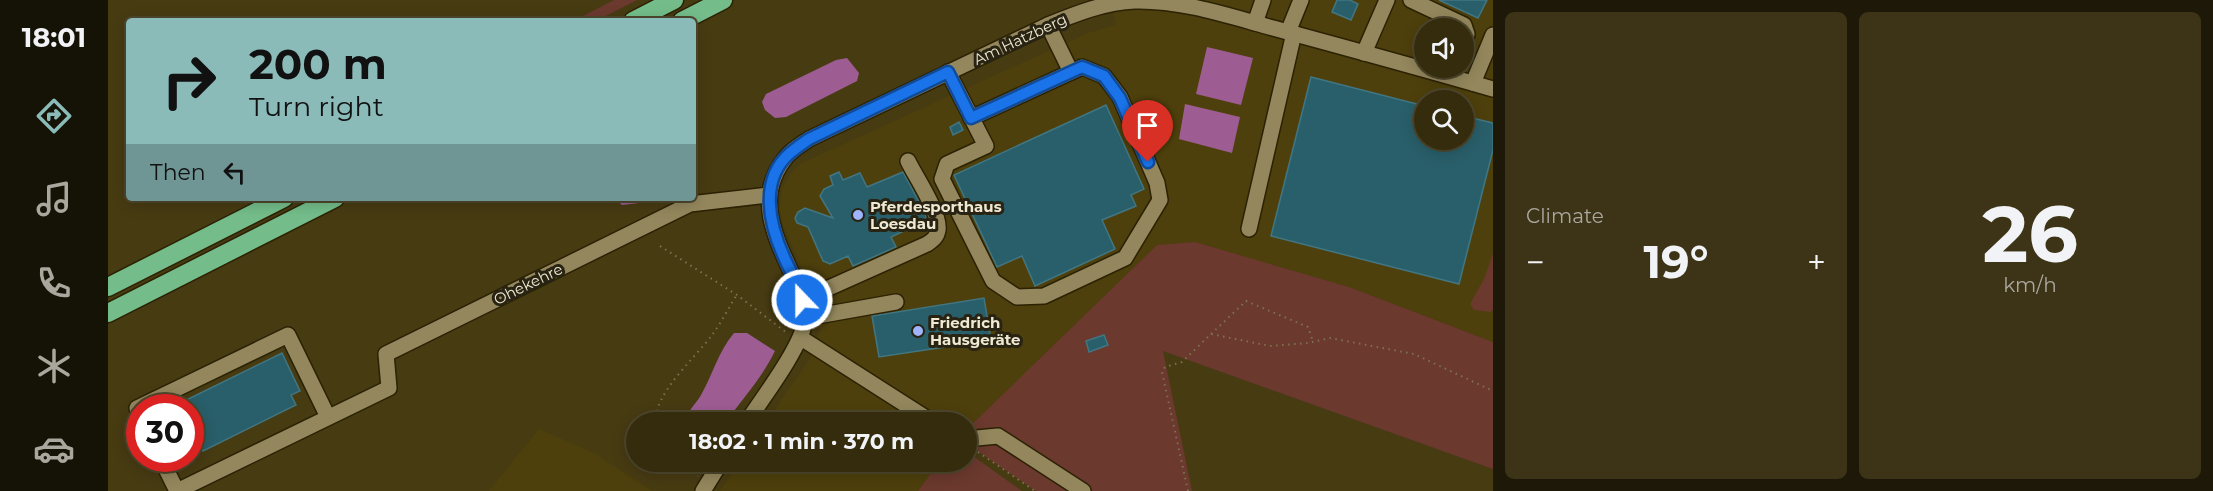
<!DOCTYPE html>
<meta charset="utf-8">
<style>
body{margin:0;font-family:Montserrat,sans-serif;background:#3d3417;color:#f1f3f6;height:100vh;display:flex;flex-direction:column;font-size:22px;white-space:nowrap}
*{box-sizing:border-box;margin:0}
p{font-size:20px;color:#aaa79e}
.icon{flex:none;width:33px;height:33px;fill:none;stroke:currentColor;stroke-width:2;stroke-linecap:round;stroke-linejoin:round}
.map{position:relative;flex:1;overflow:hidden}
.drawer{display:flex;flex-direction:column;gap:12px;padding:12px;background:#1d1808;width:720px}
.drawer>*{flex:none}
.hud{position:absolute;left:18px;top:18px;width:570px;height:183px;border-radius:6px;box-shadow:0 3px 15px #0003,0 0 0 2px #4f482e;background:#8bbbb9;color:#111;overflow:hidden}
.controls{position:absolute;left:1306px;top:18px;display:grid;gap:12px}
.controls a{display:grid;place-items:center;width:60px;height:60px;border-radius:50%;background:#352c0e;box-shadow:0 3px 15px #0003,0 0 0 2px #4f482e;font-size:30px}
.speed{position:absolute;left:18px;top:394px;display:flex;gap:12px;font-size:30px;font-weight:700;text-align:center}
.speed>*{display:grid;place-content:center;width:78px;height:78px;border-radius:50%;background:#352c0e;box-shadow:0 3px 15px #0003,0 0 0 2px #4f482e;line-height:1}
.speed .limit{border:9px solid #d22;background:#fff;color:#111}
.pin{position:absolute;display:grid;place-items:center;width:51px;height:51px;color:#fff;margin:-62px -26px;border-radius:50% 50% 50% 0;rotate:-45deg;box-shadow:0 0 6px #0007}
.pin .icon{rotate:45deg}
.me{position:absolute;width:66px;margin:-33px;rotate:338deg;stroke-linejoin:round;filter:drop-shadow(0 0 4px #0008)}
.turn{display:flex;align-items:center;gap:21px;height:126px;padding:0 24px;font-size:27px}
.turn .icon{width:78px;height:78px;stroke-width:2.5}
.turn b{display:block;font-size:42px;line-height:51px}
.then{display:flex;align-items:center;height:57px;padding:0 24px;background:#0003;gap:12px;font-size:22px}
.big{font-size:45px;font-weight:700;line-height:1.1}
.drawer .widget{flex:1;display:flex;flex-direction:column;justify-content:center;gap:9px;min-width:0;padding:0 21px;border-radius:9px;background:#3d3417}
.drawer .dial{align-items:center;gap:0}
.dial b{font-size:78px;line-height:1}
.heat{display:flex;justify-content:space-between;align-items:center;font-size:33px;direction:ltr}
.drawer .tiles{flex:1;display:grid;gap:12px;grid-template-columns:repeat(2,1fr)}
.trip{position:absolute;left:518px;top:412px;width:351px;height:60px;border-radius:30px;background:#352c0e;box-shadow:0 3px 15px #0003,0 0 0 2px #4f482e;font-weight:700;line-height:60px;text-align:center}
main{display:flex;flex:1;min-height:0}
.dock{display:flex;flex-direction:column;width:108px;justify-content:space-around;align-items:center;background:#151206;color:#aaa79e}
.dock .icon{width:42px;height:42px}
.dock .current{color:#8bbbb9}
.dock b{font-size:27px;color:#f1f3f6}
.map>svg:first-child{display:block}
.built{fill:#4e400c;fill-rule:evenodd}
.green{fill:#6b392e}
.water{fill:#9d5d93}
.building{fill:#295f6a;stroke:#417682;stroke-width:1.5}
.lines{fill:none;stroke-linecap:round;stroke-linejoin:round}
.minor-casing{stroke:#2b2204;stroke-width:18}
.highway-casing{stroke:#2b2204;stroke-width:21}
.path{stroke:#7d7350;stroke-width:2;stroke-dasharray:1.5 4.5;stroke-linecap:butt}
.minor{stroke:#94875d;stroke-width:15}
.highway{stroke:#74bd8a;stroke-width:18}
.route-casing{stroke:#114b97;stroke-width:15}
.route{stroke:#1a73e8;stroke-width:10}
.poi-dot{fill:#a0b3fd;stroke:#282312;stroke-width:2}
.labels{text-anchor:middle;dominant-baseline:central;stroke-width:6;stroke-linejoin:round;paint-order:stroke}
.street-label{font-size:15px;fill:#efe8d2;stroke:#282312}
.poi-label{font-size:15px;font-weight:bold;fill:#efe8d2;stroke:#282312;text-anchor:start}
</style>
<main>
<nav class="dock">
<b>18:01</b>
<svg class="icon current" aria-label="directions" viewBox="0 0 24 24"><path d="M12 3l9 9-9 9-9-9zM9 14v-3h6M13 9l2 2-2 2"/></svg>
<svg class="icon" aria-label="music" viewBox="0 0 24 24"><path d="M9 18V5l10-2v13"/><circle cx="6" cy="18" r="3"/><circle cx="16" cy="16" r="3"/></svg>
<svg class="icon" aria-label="phone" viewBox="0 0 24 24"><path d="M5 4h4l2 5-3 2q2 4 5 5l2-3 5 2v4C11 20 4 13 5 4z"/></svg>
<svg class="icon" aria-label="climate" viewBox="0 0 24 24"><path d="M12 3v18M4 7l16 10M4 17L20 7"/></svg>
<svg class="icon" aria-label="car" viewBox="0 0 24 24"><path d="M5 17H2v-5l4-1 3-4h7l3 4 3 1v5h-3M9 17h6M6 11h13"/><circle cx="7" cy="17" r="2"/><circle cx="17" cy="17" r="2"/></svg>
</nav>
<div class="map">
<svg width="1385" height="491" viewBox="0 0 1385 491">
<rect width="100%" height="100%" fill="#473b12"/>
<g class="built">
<path d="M 1003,0 L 1385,0 L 1385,342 L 1241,287 L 1087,242 L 1049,245 L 858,430 L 858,423 L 658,423 L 701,360 L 712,331 L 710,306 L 675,224 L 672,208 L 674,189 L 682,174 L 694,163 L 980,33 L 1008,25 ZM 1317,28 L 1356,28 L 1356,68 L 1317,68 ZM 1317,100 L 1356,100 L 1356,140 L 1317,140 Z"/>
<polygon points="431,429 486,453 544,491 381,491"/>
<polygon points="632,462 831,462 810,491 612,491"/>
</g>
<g class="green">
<polygon points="506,0 529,0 488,21 465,21"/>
<polygon points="1087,242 1241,287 1385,342 1385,469 1055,351 1084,491 928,491 858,443 858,430 1049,245"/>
<polygon points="1385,253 1385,310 1382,312 1366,310 1362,304 1377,277"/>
<polygon points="858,451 914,491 810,491 831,462 858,462"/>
</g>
<g class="water">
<polygon points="1099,47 1145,58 1133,105 1088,94"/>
<polygon points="739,58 751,73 749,81 678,117 667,118 657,110 654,102 658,94 728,60"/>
<polygon points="1077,104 1132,117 1124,153 1071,139"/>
<polygon points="506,198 543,198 531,203 514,205"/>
<path d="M 626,333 L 639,333 L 667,351 C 654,378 634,399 617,423 L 577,423 C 577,413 588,404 593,395 C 605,374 610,352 626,333 Z"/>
</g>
<g class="building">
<polygon points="1229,0 1242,0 1250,4 1243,20 1224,12"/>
<polygon points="1331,0 1379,0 1370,18"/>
<polygon points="1203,77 1317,106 1317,140 1356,140 1356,116 1385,123 1385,150 1351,284 1163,236"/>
<polygon points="998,105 1036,189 1023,195 1028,206 994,220 1007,249 927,286 914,256 889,267 846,175"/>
<polygon points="851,122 855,130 845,135 842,127"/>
<polygon points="731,172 735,180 752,173 759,187 795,172 815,209 818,217 817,221 783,237 788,247 745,266 740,256 722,264 715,261 700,227 689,223 687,218 690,212 697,208 725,218 712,196 716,189 725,185 722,176"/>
<polygon points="876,298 883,340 771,357 764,316"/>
<polygon points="996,335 1000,345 981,352 978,341"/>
<polygon points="174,353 192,391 183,395 188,405 95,451 82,426 82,408 62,408"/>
</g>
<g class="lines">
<g class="minor-casing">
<g id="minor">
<polyline points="1303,0 1356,25 1359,34 1356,48"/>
<polyline points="1147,23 1155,0"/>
<polyline points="940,25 963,72"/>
<polyline points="1180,32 1193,0"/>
<polyline points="1256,53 1279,0"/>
<polyline points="840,72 878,146 839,164 834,179 885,281 909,297 936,296 1017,258 1052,200 1049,183 1012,97 996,76 974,67 863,118"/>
<polyline points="1365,83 1385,35"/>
<polyline points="1141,229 1186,33"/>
<path d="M 694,300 L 819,244 C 825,240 829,237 830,230 C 833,214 807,176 800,161"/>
<polyline points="698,318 788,302"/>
<polyline points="693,338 826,423"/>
<polyline points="32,414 29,408 180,335 220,417"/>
<path d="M 638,423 C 654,399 695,345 697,320 C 699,305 691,289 685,276 C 666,235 646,195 679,156 C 685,149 694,144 701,139 L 940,25 C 967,14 997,2 1027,1 C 1074,0 1121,16 1165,28 C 1239,48 1312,68 1385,89"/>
<polyline points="858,439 890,436 975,491"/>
<polyline points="53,459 69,491 281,388 278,354 582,204 661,195"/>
<polyline points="595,491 613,462"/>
</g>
</g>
<g class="highway-casing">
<g id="highway">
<polyline points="525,21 566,0"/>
<polyline points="574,21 615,0"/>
<polyline points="0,287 176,198"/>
<polyline points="0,313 227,198"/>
</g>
</g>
<g class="path">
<polyline points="552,246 629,295 679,333"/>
<polyline points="1103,334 1138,301 1200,327 1205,342"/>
<path d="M 548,423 C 544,395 588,357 604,335 C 613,323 620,309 628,296"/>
<polyline points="870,452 927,491"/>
<polyline points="570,462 590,476"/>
<polyline points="1080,491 1054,372 1057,367 1074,362 1103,334 1162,346 1200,343 1222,338 1306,354 1385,391"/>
</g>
<use href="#minor" class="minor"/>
<use href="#highway" class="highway"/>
</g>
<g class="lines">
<g class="route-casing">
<path id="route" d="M 694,300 C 691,285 682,271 676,257 C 661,224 651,180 682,153 C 688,148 695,143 701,139 L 840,72 L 863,118 L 974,67 L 996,76 L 1012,98 L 1040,162"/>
</g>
<use href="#route" class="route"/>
</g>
<g class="poi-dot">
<circle cx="750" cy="215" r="6"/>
<circle cx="810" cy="331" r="6"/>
</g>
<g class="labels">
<g class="street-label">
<text transform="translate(912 39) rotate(-25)">Am Hatzberg</text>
<text transform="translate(420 284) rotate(-26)">Ohekehre</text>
</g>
<g class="poi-label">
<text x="762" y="206">Pferdesporthaus<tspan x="762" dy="17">Loesdau</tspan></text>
<text x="822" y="322">Friedrich<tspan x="822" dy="17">Hausgeräte</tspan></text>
</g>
</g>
</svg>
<div class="controls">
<a><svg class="icon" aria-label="sound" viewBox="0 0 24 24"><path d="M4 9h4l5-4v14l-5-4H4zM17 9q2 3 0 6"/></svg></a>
<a><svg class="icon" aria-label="search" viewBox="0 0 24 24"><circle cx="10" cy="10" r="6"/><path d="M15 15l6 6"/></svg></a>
</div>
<div class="speed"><div class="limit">30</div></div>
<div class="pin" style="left:1040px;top:162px;background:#d93025"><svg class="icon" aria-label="arrive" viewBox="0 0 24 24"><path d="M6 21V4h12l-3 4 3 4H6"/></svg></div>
<svg class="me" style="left:694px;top:300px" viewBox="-20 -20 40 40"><circle r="17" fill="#1a73e8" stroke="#fff" stroke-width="3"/><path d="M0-11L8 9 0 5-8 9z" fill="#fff"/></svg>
<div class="trip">18:02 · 1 min · 370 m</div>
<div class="hud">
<div class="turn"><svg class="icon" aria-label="right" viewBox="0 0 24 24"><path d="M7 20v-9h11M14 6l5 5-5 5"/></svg><div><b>200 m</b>Turn right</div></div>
<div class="then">Then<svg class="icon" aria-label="left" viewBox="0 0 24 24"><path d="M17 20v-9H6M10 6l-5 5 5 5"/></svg></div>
</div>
</div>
<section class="drawer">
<div class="tiles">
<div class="widget"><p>Climate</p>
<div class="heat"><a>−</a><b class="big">19°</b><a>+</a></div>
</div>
<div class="widget dial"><b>26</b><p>km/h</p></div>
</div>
</section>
</main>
